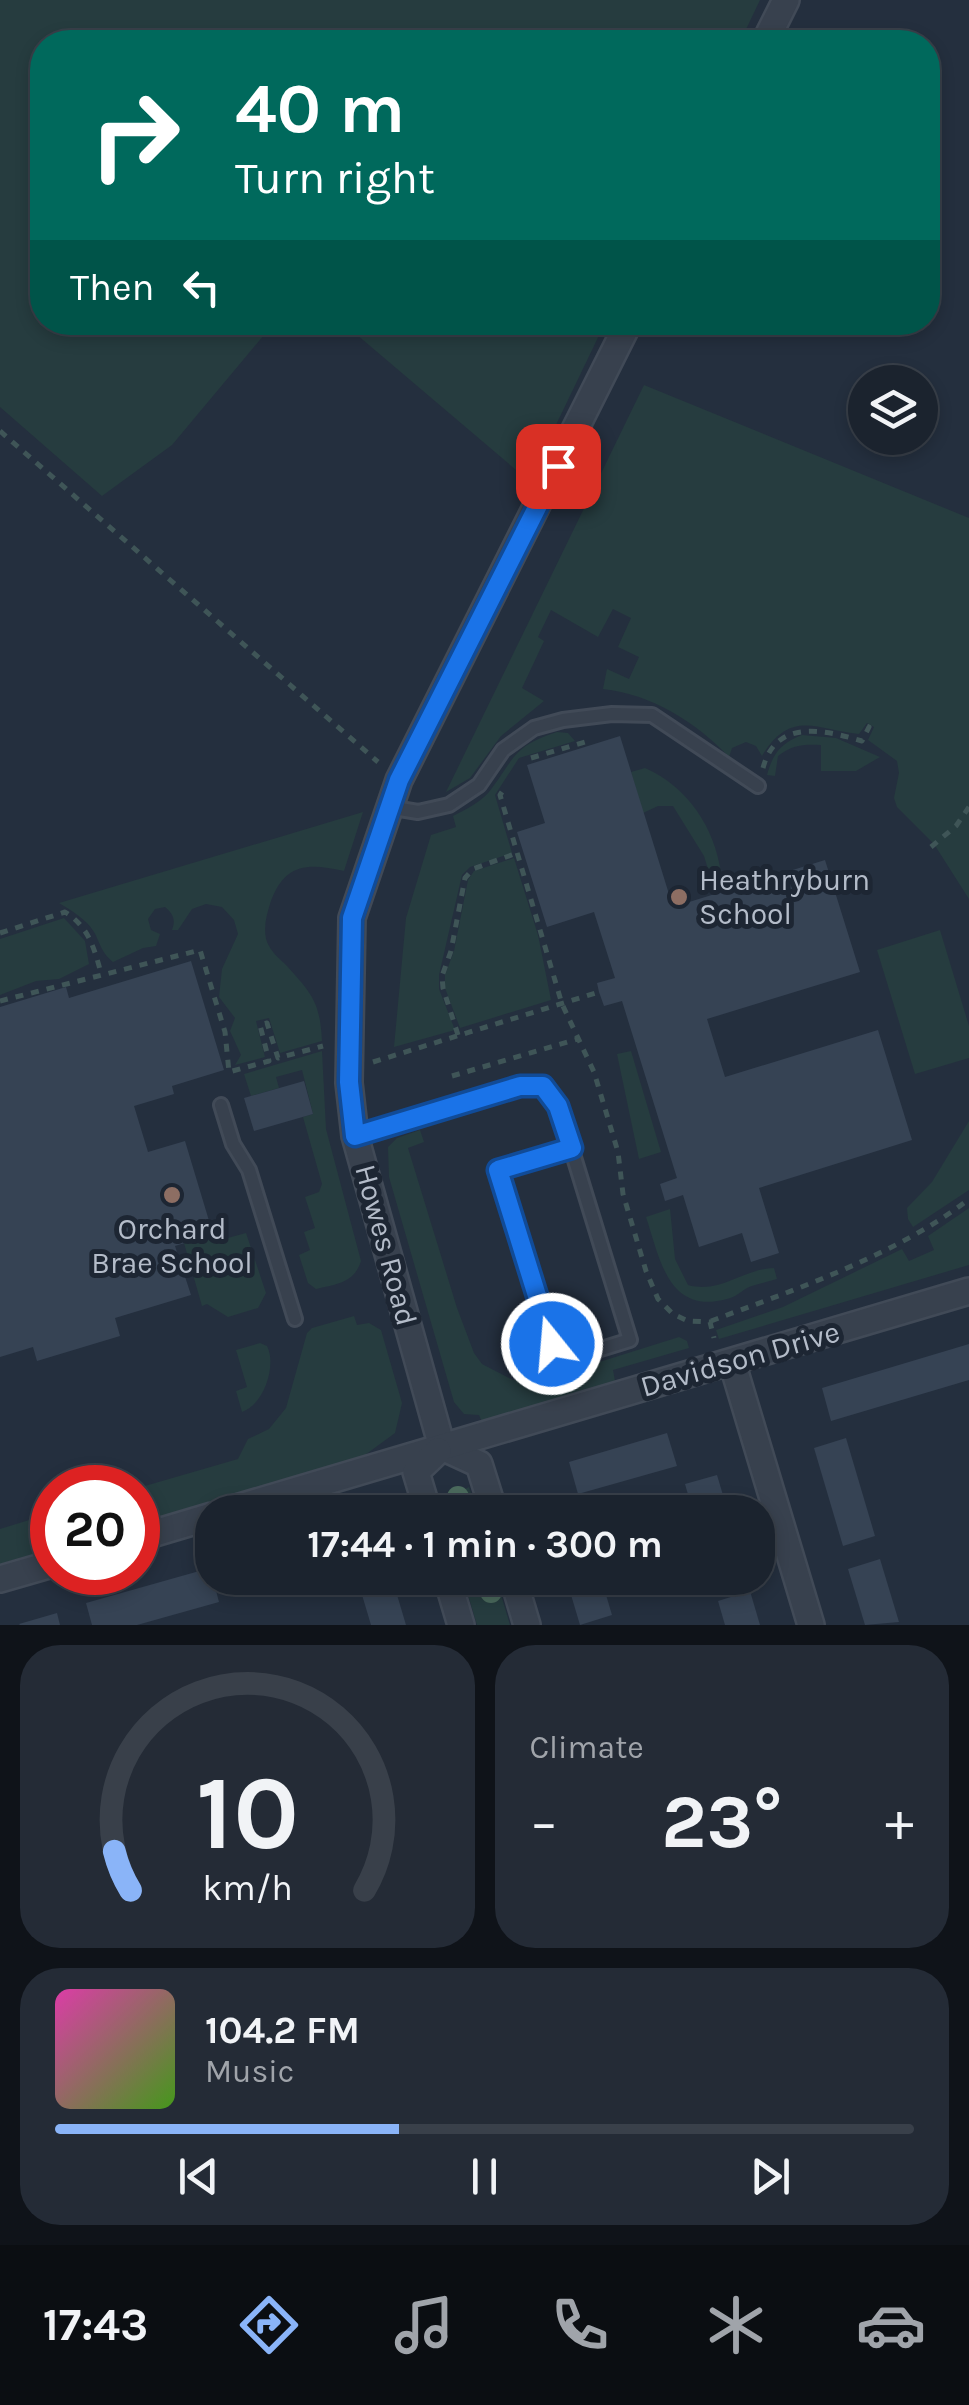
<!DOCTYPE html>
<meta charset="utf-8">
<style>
body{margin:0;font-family:Karla,sans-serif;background:#242b36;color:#f1f3f6;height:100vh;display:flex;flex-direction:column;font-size:38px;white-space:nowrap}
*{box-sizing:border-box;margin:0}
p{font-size:32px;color:#a0a4aa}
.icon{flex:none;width:55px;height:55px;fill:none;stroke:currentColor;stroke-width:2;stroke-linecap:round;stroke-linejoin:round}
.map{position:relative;height:1625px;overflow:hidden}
.side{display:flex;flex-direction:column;gap:20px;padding:20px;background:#0f1319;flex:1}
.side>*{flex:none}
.guide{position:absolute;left:30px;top:30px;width:910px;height:305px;border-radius:40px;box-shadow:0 5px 15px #0003,0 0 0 2px #39404a;background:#00695c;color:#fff;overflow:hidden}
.fabs{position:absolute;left:848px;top:365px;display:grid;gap:20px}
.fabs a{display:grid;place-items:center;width:90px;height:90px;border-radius:50%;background:#1b232e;box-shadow:0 5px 15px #0003,0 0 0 2px #39404a;font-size:50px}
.speed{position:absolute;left:30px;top:1465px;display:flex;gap:20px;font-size:50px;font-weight:700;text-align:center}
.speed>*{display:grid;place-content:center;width:130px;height:130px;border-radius:50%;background:#1b232e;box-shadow:0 5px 15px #0003,0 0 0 2px #39404a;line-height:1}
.speed .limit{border:15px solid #d22;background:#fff;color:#111}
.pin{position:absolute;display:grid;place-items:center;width:85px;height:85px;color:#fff;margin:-42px;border-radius:20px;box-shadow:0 5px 15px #0006}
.me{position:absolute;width:110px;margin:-55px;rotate:343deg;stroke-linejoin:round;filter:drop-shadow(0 0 8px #0008)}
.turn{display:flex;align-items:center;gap:35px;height:210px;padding:0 40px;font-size:45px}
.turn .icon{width:130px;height:130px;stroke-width:2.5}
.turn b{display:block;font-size:70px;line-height:85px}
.then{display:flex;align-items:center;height:95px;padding:0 40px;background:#0003;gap:20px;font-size:38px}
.big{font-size:75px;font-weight:700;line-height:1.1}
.side .tile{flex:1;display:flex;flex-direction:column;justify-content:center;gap:15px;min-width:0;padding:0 35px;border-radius:40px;background:#242b36}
.side .dial{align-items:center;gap:0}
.dial svg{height:260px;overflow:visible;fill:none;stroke:#39404a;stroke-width:7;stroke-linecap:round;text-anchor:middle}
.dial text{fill:#f1f3f6;stroke:none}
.song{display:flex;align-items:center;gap:30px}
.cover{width:120px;height:120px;border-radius:15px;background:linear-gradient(135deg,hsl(320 70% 55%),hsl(100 70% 35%))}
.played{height:10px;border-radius:5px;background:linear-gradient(90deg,#8ab4f8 40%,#39404a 40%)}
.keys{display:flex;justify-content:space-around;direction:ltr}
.heat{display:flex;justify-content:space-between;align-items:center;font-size:55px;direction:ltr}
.side .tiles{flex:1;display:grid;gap:20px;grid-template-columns:1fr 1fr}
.tile:last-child{grid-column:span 2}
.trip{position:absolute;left:195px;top:1495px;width:580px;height:100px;border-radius:40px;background:#1b232e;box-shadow:0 5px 15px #0003,0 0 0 2px #39404a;font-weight:700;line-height:100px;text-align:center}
.tab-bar{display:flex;height:160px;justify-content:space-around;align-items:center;background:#0b0e12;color:#a0a4aa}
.tab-bar .icon{width:70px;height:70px}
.tab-bar .active{color:#8ab4f8}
.tab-bar b{font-size:45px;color:#f1f3f6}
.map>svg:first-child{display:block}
.green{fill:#263c3f}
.building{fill:#364354}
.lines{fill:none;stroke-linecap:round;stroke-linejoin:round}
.service-casing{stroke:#414a57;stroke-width:18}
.minor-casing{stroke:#414a57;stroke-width:30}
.path{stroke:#3f5557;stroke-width:5;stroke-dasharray:8 8;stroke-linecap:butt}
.service{stroke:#38414e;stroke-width:12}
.minor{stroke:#38414e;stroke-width:25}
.tree{fill:#4b6a5d}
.route-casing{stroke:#114b97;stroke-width:25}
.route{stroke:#1a73e8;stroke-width:18}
.education-dot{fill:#8d6e63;stroke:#1d2633;stroke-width:4}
.labels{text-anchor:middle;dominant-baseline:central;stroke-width:10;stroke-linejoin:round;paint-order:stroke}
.poi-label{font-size:30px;fill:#b4bcc9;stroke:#1d2633;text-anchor:start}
.street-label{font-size:30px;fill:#b4bcc9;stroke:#1d2633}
</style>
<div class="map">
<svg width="969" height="1625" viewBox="0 0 969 1625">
<rect width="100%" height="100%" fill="#242f3e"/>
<g class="green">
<polygon points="0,0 760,0 740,42 42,42 42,322 274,323 172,445 102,496 0,407"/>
<polygon points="343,323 605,323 529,481"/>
<path d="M 644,385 L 969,518 L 969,899 L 934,844 L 897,807 L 894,798 L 899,773 L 897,761 L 868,740 L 874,727 L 867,723 L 859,734 C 817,730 791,708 762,756 L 756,746 L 746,742 L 732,748 L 729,757 C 696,722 651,694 603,689 L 607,669 L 629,679 L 639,657 L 618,647 L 631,618 L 613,609 L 598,637 L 551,610 L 538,637 L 544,641 L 522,688 L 544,701 L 501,736 L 470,778 L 446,792 Z"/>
<path d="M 557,732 L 568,733 L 575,741 L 519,758 L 495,795 L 512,853 L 470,867 L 462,875 L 439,975 L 439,989 L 455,1030 L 394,1047 L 406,918 L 431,835 L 456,827 L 453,816 C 467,809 483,801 492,788 C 516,755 515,746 557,732 Z"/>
<path d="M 802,735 L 836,738 L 880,757 L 856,771 L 821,771 L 821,745 C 803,744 792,745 778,756 L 775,776 L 767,775 C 773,753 781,743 802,735 Z"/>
<path d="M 645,768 C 688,787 714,827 721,872 L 708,869 L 704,856 L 673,806 L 658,806 L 643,813 L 631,772 Z"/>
<path d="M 363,812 L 344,871 C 307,863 284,863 270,904 C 266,916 263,930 267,942 C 271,952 280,959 287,966 C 312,994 320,1002 322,1041 L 280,1053 L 269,1018 L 256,1021 L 265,1057 L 235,1065 L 241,1055 L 230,1031 L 235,1018 L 219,997 L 222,969 L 238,934 L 234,920 L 222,907 L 206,904 L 192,909 L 178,930 L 172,930 C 176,919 173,914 165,907 L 155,909 L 148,919 L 151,930 L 160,934 L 156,946 L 143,948 L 113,962 C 101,952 101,945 94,932 C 86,919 72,911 59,903 Z"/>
<polygon points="514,858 538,935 551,1000 460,1028 445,988 445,975 454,951 468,880 474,871"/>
<polygon points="64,918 85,941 89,964 59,979 36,981 0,995 0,939"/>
<polygon points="940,930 969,1026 969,1058 915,1074 877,950"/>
<path d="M 322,1051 L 326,1129 L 361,1261 C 354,1283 337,1284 316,1289 L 308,1283 L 299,1255 L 310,1250 L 304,1232 L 315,1228 L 305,1197 L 319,1192 L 322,1184 L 303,1117 L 313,1114 L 302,1070 L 276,1077 L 279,1088 L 251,1096 L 244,1074 Z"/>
<polygon points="631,1051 661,1152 639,1159 617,1054"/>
<polygon points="969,1121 969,1190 913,1227 908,1219 907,1208 932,1182"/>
<polygon points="420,1130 424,1142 408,1148 457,1308 474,1353 482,1364 513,1380 526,1380 554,1369 567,1372 593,1364 679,1337 687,1341 689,1348 613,1370 615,1381 482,1422 479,1415 464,1414 454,1402 389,1177 388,1147 397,1138"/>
<polygon points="969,1208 969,1265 719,1339 716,1330 783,1307 902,1249 909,1261 934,1250 928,1236"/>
<path d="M 670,1209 L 675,1259 L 688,1285 C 721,1294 742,1269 774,1268 L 777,1279 C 768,1282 756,1284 747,1288 C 740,1292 736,1297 727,1299 C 668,1315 660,1259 646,1217 Z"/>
<polygon points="246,1233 266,1293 258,1308 228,1317 207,1304 202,1306 184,1243 213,1234 224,1239"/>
<polygon points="354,1316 357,1325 369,1323 381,1330 402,1403 395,1433 365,1455 138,1523 138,1488 238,1459 248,1439 269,1429 286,1408 307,1333 312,1328"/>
<path d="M 260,1343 L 267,1346 C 277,1365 264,1405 242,1412 L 236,1391 L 247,1387 L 236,1350 Z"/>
<polygon points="469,1487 477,1512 444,1512 440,1502"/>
<polygon points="52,1513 52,1549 0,1564 0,1529"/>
<polygon points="463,1578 496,1578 510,1625 477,1625"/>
</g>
<g class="building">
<polygon points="620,736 673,907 825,860 860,972 707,1019 725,1077 878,1030 912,1140 759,1188 779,1253 751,1262 742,1233 699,1247 683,1195 665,1201 660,1184 677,1178 622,1001 604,1006 599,992 597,983 615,978 594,912 547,927 517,832 545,823 527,765"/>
<polygon points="191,961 224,1070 172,1086 174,1094 134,1106 148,1152 185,1141 213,1234 175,1246 191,1295 115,1318 120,1336 37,1361 33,1347 0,1357 0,1007 66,987 69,998"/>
<polygon points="304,1081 313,1114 254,1131 244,1098"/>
<polygon points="969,1344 969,1380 831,1421 822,1388"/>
<polygon points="667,1433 677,1466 578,1494 569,1462"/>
<polygon points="846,1438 875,1536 843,1546 814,1448"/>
<polygon points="717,1475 728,1512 693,1512 685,1484"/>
<polygon points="880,1559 899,1622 865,1625 848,1569"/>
<polygon points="210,1568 219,1602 137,1625 92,1625 86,1603"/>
<polygon points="239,1578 296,1578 296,1579 244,1594"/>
<polygon points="357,1578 392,1578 406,1625 371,1625"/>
<polygon points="566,1578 601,1578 612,1615 580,1625"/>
<polygon points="750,1591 760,1625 725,1625 718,1601"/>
<polygon points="57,1613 60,1625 20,1625 19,1624"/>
</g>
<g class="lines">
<g class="service-casing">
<g id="service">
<polyline points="388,807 418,812 449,805 479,785 503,750 534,728 563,720 612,714 652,715 758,786"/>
<polyline points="221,1105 233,1144 249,1170 295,1319"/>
<polyline points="355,1136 520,1086 543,1086 558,1105 630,1340 572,1358 558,1357 552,1344 498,1170 571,1148"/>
</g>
</g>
<g class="minor-casing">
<g id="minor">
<polyline points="765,42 786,0"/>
<polyline points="732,1362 811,1625"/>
<polyline points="442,1447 355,1136 349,1083 352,918 399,780 629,322"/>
<polyline points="442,1447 479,1464 494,1512"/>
<polyline points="223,1512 969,1291"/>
<polyline points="428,1512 416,1472 438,1451"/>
<polyline points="138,1538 212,1516"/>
<polyline points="447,1578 461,1625"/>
<polyline points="513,1578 527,1625"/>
<polyline points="0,1579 52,1564"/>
</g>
</g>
<g class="path">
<polyline points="0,431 378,762"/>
<polyline points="531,758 592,740"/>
<path d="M 763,768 C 776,718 825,730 862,741 L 869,727 L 862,724"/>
<polyline points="502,792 500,795 562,1004 594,1072 618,1152 623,1194 646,1271 658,1299 673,1314 688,1321 710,1322 714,1338"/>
<polyline points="931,847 956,826 969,807"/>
<path d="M 0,933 L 65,912 C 89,927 94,948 101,973"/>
<polyline points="0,1001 200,950 225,1032 229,1072 269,1061 260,1025 267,1023 278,1058 323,1046"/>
<polyline points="458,1035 443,988 442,976 451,951 465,878 473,869 517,853"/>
<polyline points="373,1062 599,992"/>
<polyline points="452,1076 578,1039"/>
<path d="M 711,1321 C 794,1290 899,1254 969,1199"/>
</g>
<use href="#service" class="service"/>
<use href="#minor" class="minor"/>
</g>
<g class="tree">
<circle cx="458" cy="1497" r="11"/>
<circle cx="491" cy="1592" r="11"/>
</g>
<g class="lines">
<g class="route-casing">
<polyline id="route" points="552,1344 498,1170 572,1148 558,1106 543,1086 520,1086 355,1136 349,1082 352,918 399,780 558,466"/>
</g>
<use href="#route" class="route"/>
</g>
<g class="education-dot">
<circle cx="679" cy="897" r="10"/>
<circle cx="172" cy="1195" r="10"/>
</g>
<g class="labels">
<g class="poi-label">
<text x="699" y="880">Heathryburn<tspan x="699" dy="34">School</tspan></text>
<text x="172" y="1229" text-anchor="middle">Orchard<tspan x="172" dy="34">Brae School</tspan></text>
</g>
<g class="street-label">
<text transform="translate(386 1245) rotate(75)">Howes Road</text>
<text transform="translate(740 1359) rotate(-16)">Davidson Drive</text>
</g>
</g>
</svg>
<div class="fabs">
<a><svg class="icon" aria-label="layers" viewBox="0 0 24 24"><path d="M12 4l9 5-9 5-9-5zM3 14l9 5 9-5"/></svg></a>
</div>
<div class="speed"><div class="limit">20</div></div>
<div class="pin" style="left:558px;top:466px;background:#d93025"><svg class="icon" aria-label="arrive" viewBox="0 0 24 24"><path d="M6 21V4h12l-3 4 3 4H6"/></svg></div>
<svg class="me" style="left:552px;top:1344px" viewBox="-20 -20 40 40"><circle r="17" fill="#1a73e8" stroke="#fff" stroke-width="3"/><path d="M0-11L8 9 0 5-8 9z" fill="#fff"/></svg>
<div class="trip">17:44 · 1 min · 300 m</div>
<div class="guide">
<div class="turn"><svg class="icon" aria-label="right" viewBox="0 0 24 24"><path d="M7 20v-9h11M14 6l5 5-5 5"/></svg><div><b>40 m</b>Turn right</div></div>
<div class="then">Then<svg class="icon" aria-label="left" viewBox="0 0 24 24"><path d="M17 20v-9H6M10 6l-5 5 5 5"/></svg></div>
</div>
</div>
<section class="side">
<div class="tiles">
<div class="tile dial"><svg viewBox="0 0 100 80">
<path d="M14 69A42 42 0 1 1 86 69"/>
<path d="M14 69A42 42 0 0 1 9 57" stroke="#8ab4f8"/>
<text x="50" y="56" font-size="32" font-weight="700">10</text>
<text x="50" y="72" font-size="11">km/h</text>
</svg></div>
<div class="tile"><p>Climate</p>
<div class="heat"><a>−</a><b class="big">23°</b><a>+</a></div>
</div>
<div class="tile">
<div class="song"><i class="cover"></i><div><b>104.2 FM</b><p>Music</p></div></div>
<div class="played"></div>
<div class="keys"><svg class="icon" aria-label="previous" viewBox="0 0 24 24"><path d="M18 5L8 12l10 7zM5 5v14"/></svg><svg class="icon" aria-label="pause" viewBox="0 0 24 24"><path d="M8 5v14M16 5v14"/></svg><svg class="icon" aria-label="next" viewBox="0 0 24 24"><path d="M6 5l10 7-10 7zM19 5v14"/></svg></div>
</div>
</div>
</section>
<nav class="tab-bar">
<b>17:43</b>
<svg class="icon active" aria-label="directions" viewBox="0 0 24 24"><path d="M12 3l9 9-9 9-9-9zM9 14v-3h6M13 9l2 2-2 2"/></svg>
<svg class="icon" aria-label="music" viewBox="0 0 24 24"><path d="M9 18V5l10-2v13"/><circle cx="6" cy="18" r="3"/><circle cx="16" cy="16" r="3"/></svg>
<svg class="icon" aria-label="phone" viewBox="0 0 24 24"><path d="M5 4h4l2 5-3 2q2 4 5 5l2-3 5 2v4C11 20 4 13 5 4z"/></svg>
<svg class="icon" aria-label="climate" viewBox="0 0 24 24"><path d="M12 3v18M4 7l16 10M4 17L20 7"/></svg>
<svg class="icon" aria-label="car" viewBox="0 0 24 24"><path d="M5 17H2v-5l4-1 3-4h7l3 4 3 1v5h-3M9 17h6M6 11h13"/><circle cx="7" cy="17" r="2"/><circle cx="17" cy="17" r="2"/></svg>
</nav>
